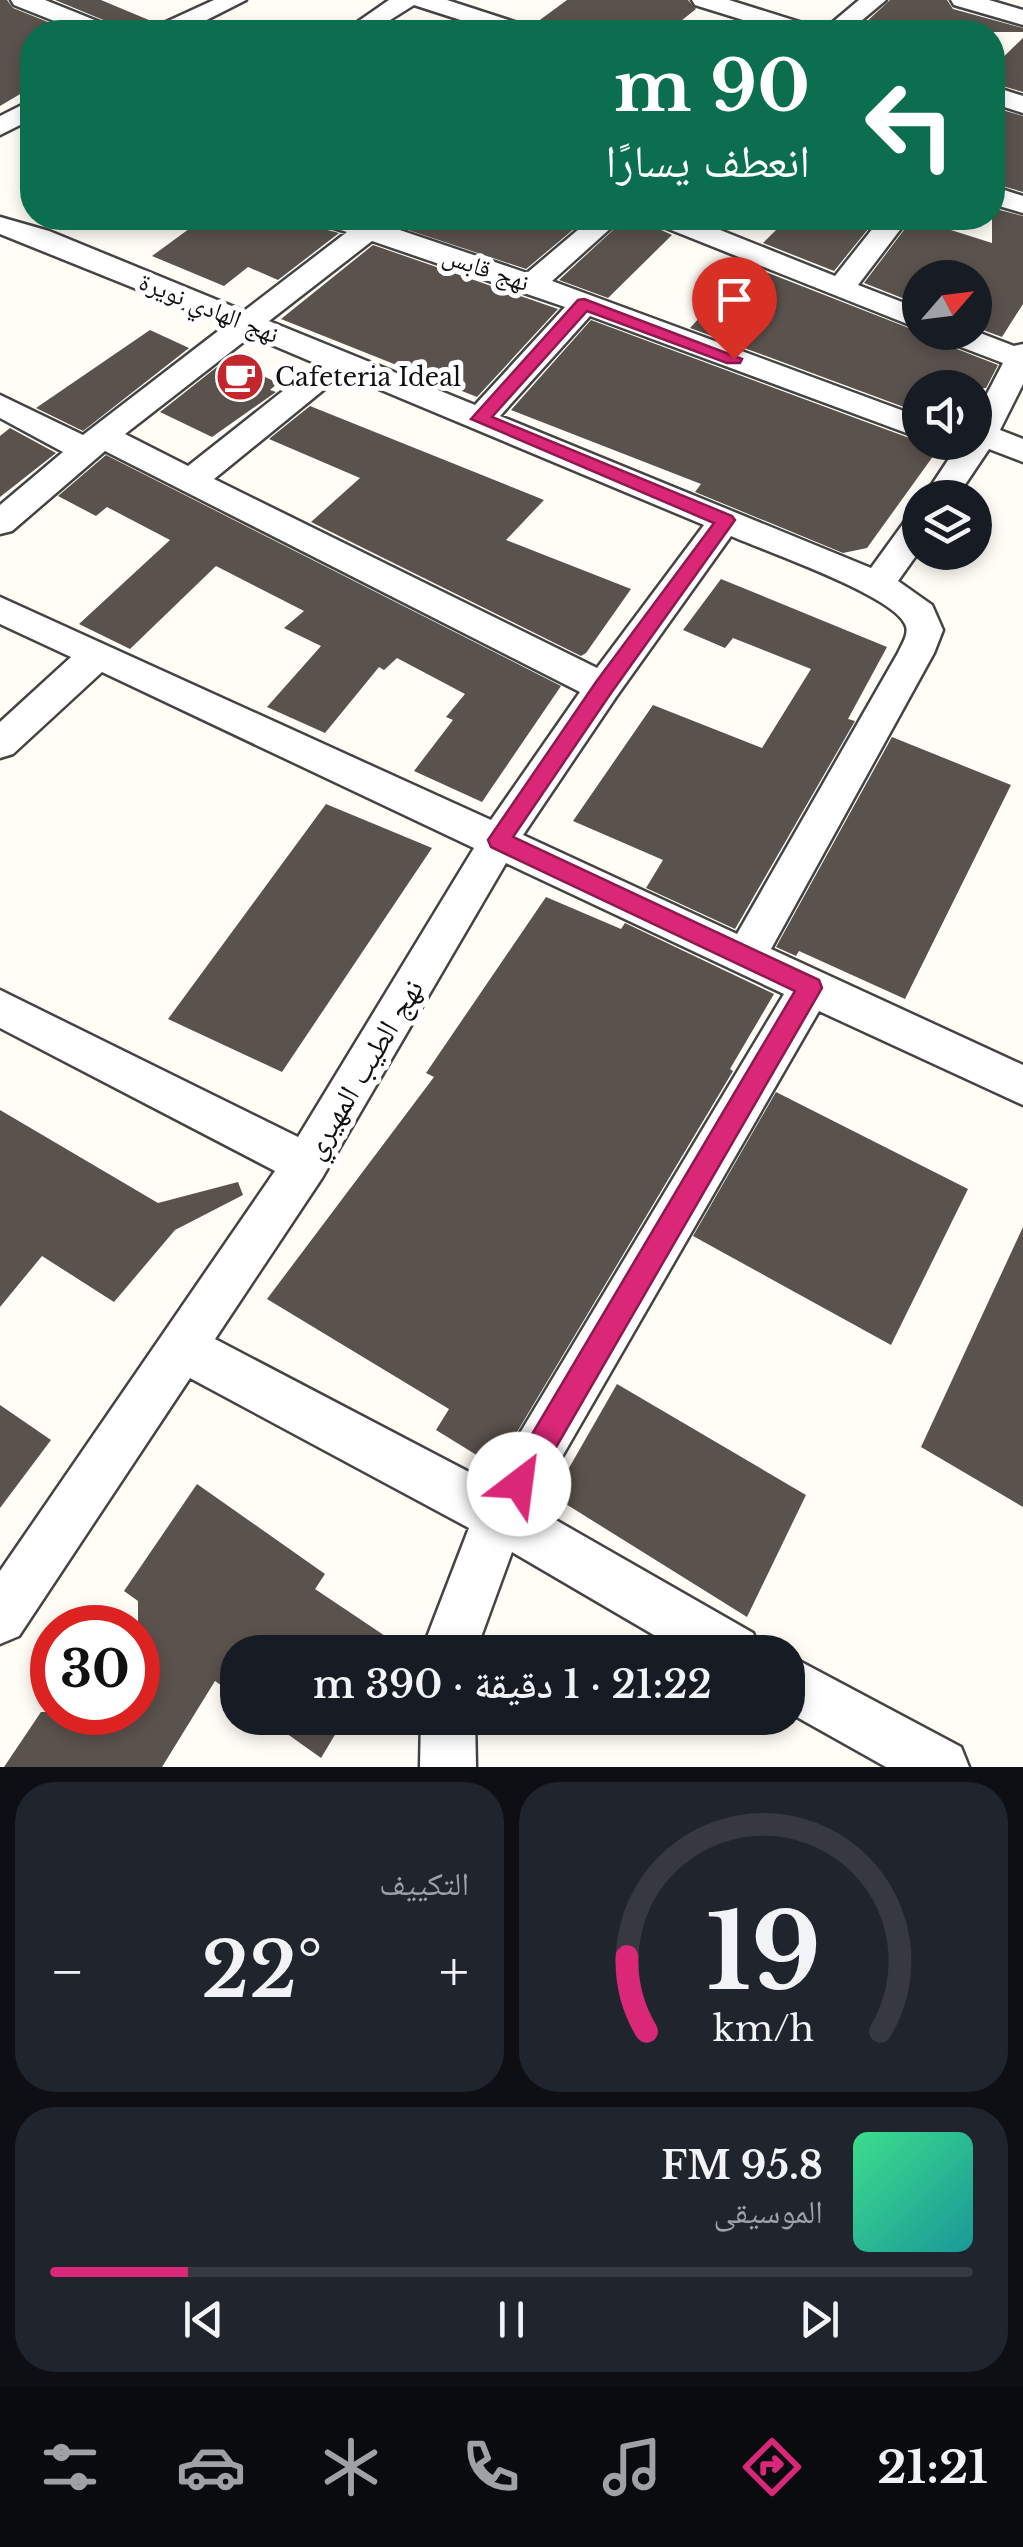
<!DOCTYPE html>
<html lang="ar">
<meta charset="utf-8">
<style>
body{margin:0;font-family:"Libre Baskerville","Noto Naskh Arabic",serif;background:#20242c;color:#f1f3f6;direction:rtl;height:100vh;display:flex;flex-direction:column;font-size:38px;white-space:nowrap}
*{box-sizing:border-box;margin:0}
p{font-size:32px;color:#9ea1a6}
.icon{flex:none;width:55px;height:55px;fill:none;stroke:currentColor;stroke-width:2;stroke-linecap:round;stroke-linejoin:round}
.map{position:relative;height:1767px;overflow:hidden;direction:ltr}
.sheet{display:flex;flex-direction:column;gap:15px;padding:15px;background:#0d0f14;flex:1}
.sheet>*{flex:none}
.guide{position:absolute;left:20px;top:20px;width:985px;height:210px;border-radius:40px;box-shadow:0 5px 15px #0003;direction:rtl;background:#0b6e4f;color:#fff;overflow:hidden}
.needle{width:65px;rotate:62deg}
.fabs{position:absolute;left:902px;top:260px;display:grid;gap:20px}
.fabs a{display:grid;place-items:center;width:90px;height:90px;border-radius:50%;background:#171b24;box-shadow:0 5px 15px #0003;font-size:50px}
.speed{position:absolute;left:30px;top:1605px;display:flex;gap:20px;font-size:50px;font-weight:700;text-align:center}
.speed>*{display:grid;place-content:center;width:130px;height:130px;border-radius:50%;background:#171b24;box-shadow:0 5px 15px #0003;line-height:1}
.speed .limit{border:15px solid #d22;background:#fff;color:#111}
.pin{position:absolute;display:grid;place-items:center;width:85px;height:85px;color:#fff;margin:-102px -42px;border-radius:50% 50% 50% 0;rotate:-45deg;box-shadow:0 0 10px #0007}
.pin .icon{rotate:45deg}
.me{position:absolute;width:110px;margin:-55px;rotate:30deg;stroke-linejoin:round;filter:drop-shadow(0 0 8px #0008)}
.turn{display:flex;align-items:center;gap:35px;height:210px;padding:0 30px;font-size:45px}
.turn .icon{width:130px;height:130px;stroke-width:2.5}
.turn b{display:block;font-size:70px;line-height:85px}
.big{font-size:75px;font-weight:600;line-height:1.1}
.sheet .card{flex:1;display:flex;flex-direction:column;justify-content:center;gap:15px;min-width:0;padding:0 35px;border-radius:40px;background:#20242c}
.sheet .dial{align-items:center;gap:0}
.dial svg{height:260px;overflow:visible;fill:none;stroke:#363941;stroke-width:7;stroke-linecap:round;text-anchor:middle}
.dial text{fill:#f1f3f6;stroke:none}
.song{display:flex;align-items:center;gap:30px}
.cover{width:120px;height:120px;border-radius:15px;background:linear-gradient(135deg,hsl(150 70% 55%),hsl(180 70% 35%))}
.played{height:10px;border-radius:5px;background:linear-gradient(90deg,#db2777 15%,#363941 15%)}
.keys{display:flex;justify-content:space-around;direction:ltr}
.heat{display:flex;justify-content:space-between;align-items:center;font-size:55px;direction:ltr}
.sheet .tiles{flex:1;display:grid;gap:15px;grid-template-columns:1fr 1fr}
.card:last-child{grid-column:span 2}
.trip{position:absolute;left:220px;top:1635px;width:585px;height:100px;border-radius:40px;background:#171b24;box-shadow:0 5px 15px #0003;font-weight:600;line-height:100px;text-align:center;direction:rtl}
.menu{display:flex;height:160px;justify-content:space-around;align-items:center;background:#090b0e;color:#9ea1a6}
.menu .icon{width:70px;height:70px}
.menu .current{color:#db2777}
.menu b{font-size:45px;color:#f1f3f6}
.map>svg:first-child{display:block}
.building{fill:#5a524d}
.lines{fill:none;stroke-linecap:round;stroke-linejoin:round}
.minor-casing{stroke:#444;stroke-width:5}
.minor{fill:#fff;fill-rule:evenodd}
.route{fill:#db2777;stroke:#8e194d;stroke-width:2.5}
.labels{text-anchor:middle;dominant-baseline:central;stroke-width:10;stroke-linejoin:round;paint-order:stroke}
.far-street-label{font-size:25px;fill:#111;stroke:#fff}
.far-poi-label{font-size:25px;fill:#111;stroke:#fff;text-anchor:start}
.street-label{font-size:30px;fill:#111;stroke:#fff}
</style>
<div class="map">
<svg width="1023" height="1767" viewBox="0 0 1023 1767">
<rect width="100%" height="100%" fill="#fffdf5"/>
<g class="building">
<polygon points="0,0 7,0 13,8 73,32 32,32 32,87 0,106"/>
<polygon points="55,0 101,0 156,23 148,32 119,32 113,24"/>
<polygon points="567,0 688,0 696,9 667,32 537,32 533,25"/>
<polygon points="890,0 947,0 953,9 1023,28 1023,32 889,32 864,24"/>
<polygon points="1023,38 1023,92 992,83 992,68"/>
<polygon points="992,107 1023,116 1023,192 992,183"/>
<polygon points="992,208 1023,216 1023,304 1002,337 975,327 975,278 920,278 920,305 864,283 913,218 992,243"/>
<polygon points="204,218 313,218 320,228 339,233 278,280 248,267 224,286 152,256"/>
<polygon points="372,218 587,218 526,269"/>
<polygon points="626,218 648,218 655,227 672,235 608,298 559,280"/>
<polygon points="788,218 877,218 834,271 763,243"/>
<polygon points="373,245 558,309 477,397 281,319"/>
<polygon points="748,265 919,332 932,332 939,342 998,365 986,388 920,388 920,413 690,328"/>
<polygon points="591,320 920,442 939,448 867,548 843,553 695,492 701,484 511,410"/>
<polygon points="150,330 189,348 83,431 36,408"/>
<polygon points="227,359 278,383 270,390 276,392 212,437 160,412"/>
<polygon points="310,406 544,500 506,540 631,589 586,653 581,656 311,522 360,478 269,439"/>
<polygon points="10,428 56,453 0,497 0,436"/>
<polygon points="106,455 561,686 482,802 414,771 453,720 446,717 465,694 397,658 384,670 379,667 325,733 267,707 321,646 284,628 304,611 216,566 130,649 79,624 170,540 107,507 96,516 58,496"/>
<polygon points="721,579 887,647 848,719 855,721 735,929 646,888 663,860 573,821 653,705 762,748 811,669 733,638 725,648 683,630"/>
<polygon points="892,737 1011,785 905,999 799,951 796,956 776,947"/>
<polygon points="326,804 432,848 282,1072 168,1019"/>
<polygon points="546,897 621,929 625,923 774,994 730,1069 733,1071 496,1467 436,1430 449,1409 267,1299 434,1077 426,1073"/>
<polygon points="776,1092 968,1189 891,1345 693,1236"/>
<polygon points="0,1110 158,1203 238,1182 243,1195 175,1230 114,1302 42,1256 0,1307"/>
<polygon points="1023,1227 1023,1507 921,1447"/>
<polygon points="617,1384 806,1495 747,1617 553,1496"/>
<polygon points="0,1405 51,1440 0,1508"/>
<polygon points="197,1484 325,1574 315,1589 409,1652 238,1652 238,1697 215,1681 162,1767 4,1767 41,1712 138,1712 138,1601 124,1591"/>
<polygon points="265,1718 345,1718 321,1758"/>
</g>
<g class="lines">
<g class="minor-casing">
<g id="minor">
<polygon points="11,0 45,0 112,27 115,32 82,32 14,5"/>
<polygon points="214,0 246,0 183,32 152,32 155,27"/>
<polygon points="389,0 447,0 530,27 533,32 498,32 414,5 371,32 343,32"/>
<polygon points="692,0 729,0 815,27 818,32 782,32 695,5"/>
<polygon points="859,0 886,0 848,32 821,32"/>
<polygon points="951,0 989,0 1023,10 1023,25 954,5"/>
<polygon points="992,86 1023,96 1023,113 992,103"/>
<polygon points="32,100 32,119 0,135 0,116"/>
<polygon points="992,186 1023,196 1023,213 992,204"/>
<path d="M 0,217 L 49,231 L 244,311 L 347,232 L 321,224 L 317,218 L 358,218 L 379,223 L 527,273 L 592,218 L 622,218 L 552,281 L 920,417 L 920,438 L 590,316 L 500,416 L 871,568 L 908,517 L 920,514 L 920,550 L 898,581 L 932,605 L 943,630 L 934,653 L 771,949 L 1023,1065 L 1023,1105 L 819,1011 L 533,1507 L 753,1633 L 761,1652 L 683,1652 L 512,1552 L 481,1637 L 480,1652 L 426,1652 L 427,1637 L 469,1528 L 190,1378 L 19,1636 L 0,1644 L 0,1571 L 275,1171 L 0,1028 L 0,990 L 298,1137 L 474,848 L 102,672 L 13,754 L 0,758 L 0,722 L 71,657 L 0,624 L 0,597 L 491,820 L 580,692 L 105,451 L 12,531 L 0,534 L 0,505 L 63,452 L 0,418 L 0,395 L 83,435 L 226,325 L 0,234 ZM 372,241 L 565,307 L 475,405 L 269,321 ZM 251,336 L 317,364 L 188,466 L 125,434 ZM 343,374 L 704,525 L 597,668 L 214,479 ZM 731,536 C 765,551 892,595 905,624 C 910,633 902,644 898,653 L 737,934 L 523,835 L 616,697 ZM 506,863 L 784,994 L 490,1483 L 215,1339 L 322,1178 Z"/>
<polygon points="652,218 690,218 835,276 881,218 909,218 858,285 920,309 920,329 656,224"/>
<polygon points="975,331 1014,346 1023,344 1023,384 1000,430 1023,439 1023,462 989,449 956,498 923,498 960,442 975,442 975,417 1003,363 940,339 936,332"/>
<polygon points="788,1655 961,1747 969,1767 886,1767 788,1712"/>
<polygon points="421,1718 475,1718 476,1767 420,1767"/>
</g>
</g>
<use href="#minor" class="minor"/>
</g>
<polygon class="route" points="584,299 742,359 740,363 727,363 587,311 492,417 732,516 735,520 611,693 513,837 819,980 822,988 529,1494 519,1498 509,1494 504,1484 509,1473 795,991 491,847 488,840 596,682 714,523 471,419 578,300"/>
<defs>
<g id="cafe-disc" transform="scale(2.5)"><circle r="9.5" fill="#c4262e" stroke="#fff"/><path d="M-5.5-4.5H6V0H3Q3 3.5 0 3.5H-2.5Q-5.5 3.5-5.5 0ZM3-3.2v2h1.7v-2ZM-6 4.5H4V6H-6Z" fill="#fff"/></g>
</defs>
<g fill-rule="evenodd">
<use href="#cafe-disc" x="240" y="377"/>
</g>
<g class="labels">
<g class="far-street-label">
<text transform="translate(486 269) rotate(19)">نهج قابس</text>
<text transform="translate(209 308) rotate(22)">نهج الهادي نويرة</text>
</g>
<g class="far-poi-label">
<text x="275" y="377">Cafeteria Ideal</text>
</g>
<g class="street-label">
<text transform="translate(363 1069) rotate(-59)">نهج الطيب المهيري</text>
</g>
</g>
</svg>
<div class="fabs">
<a><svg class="needle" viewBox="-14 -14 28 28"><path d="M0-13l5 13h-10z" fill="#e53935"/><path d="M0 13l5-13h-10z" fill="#9ea1a6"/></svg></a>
<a><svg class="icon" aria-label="sound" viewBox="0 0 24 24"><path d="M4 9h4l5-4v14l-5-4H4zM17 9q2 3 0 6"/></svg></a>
<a><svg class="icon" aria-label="layers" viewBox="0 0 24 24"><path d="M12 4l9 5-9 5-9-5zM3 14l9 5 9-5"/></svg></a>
</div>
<div class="speed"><div class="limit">30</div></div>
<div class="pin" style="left:734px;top:359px;background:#d93025"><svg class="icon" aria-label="arrive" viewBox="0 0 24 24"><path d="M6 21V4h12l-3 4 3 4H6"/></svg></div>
<svg class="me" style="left:519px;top:1484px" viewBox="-20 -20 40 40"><circle r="19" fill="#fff"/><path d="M0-13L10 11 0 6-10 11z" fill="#db2777"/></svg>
<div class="trip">21:22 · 1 دقيقة · 390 m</div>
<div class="guide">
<div class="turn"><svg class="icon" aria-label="left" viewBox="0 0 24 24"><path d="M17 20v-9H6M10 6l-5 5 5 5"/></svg><div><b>90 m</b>انعطف يسارًا</div></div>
</div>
</div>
<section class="sheet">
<div class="tiles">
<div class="card dial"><svg viewBox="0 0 100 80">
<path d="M14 69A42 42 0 1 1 86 69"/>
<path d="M14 69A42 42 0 0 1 8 46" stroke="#db2777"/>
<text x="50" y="56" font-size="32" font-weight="700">19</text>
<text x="50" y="72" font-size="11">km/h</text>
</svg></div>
<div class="card"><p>التكييف</p>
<div class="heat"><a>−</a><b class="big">22°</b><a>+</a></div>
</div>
<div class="card">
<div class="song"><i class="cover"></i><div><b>95.8 FM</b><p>الموسيقى</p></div></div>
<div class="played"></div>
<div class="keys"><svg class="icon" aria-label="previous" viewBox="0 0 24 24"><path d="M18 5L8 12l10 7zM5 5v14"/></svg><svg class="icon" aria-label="pause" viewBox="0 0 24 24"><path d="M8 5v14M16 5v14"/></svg><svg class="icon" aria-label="next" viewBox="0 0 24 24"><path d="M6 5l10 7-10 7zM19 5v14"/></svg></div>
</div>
</div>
</section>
<nav class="menu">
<b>21:21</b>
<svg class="icon current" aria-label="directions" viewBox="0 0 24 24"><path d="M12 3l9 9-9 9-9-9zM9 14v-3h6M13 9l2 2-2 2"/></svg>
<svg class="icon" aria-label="music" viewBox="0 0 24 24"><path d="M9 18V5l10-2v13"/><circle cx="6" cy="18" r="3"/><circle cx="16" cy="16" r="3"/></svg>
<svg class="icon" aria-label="phone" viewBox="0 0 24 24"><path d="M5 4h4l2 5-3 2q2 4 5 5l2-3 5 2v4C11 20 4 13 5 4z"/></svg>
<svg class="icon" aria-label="climate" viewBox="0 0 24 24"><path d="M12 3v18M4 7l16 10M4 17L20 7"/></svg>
<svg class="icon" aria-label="car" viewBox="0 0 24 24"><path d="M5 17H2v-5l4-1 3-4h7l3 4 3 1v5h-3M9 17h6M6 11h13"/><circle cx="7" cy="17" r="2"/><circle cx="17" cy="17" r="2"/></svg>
<svg class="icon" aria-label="filters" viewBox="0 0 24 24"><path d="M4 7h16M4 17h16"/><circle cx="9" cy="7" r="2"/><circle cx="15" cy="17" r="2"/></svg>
</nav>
